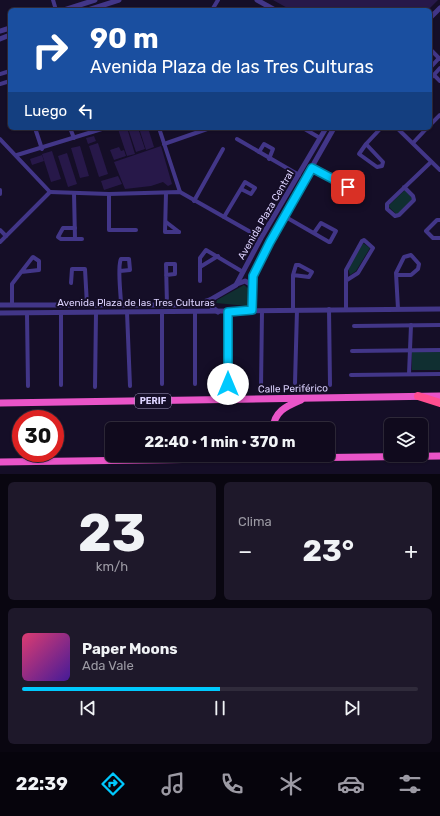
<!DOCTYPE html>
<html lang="es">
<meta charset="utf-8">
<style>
body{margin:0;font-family:Rubik,sans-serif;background:#1e182a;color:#f1f3f6;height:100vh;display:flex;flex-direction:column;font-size:15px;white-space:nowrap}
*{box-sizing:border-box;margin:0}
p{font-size:13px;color:#9c9aa4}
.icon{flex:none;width:22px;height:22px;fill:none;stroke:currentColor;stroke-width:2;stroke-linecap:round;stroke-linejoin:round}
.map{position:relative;height:474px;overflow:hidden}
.sheet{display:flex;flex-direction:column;gap:8px;padding:8px;background:#090610;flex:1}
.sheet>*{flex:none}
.guide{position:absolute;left:8px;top:8px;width:424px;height:122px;border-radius:6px;box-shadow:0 1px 3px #0004,0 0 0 1px #302b3b;background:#1a4fa0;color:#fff;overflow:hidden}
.buttons{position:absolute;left:384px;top:418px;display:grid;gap:8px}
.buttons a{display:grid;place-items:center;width:44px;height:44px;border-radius:6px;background:#100a1d;box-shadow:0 1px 3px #0004,0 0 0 1px #302b3b;font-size:20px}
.speed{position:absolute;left:12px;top:410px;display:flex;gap:8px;font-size:20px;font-weight:700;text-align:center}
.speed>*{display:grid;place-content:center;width:52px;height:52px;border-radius:50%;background:#100a1d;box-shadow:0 1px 3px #0004,0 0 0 1px #302b3b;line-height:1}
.speed .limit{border:6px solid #d22;background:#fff;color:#111}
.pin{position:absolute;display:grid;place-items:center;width:34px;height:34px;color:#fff;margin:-17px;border-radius:8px;box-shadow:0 2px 6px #0006}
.me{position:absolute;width:44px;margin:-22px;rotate:0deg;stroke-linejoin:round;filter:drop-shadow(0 0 3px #0008)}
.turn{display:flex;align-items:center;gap:14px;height:84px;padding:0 16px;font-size:18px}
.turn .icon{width:52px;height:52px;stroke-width:2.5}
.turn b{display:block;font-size:28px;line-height:34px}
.then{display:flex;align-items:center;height:38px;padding:0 16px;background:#0003;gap:8px;font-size:15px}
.big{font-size:30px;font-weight:700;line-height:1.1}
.sheet .tile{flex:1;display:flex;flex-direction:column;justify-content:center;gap:6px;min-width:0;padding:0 14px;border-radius:6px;background:#1e182a}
.sheet .dial{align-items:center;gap:0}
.dial b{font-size:52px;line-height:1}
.song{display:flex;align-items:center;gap:12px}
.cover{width:48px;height:48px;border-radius:6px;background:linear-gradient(135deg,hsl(340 70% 55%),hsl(260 70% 35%))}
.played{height:4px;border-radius:2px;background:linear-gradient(90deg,#00c9fe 50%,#302b3b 50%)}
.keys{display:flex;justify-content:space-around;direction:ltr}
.heat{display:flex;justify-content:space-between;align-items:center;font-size:22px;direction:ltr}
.sheet .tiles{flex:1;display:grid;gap:8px;grid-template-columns:1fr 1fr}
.tile:last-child{grid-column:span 2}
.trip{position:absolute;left:105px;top:422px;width:230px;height:40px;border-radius:6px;background:#100a1d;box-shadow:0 1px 3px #0004,0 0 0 1px #302b3b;font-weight:700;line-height:40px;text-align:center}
.tab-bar{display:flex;height:64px;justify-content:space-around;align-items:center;background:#06040c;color:#9c9aa4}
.tab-bar .icon{width:28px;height:28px}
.tab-bar .current{color:#00c9fe}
.tab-bar b{font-size:18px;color:#f1f3f6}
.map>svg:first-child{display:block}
.green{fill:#102f31}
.building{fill:#271849}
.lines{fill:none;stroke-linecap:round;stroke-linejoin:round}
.minor{stroke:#423688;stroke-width:4}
.tertiary{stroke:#423688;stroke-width:5}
.trunk{stroke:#e954c8;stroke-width:7}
.motorway{stroke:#ff4e90;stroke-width:8}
.route-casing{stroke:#0083a5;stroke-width:10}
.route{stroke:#00c9fe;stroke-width:7}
.labels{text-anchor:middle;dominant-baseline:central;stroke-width:4;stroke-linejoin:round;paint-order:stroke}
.shield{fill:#150e27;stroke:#a198be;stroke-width:1}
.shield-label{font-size:9px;font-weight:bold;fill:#ddd3ff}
.street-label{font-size:10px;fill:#ddd3ff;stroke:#150e27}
</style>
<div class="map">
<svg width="440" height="474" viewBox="0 0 440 474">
<rect width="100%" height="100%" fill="#150e27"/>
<g class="green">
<polygon points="405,190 413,199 397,215 388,206"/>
<polygon points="363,243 370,248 356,271 350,275 348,268"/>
<polygon points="244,285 250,290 250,302 247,306 216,303 217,300"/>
<rect x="412" y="352" width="28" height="18"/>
</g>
<g class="building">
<polygon points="273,0 438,0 428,10 291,10"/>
<polygon points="127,128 135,154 127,156 118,129"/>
<polygon points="138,128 145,149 136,152 129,131"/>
<polygon points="139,128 148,128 154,147 146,150"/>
<polygon points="94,136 96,141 88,144 86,138"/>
<polygon points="98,143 108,174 99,177 89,146"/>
<polygon points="80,146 89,176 80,178 71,148"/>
<polygon points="161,146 172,184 168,186 163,182 151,186 125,189 114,162"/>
<polygon points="119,147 121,151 124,150 126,156 114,160 110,150"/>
<polygon points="52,151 61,179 51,182 42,154"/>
<polygon points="67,153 77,184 68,187 58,156"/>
<polygon points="42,155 44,161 32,165 30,159"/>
<polygon points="118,176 122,184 104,190 101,181"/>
</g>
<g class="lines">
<g class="minor">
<polyline points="53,0 56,10"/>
<polyline points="212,10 218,0"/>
<polyline points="430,49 440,59"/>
<polyline points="430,68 439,58"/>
<polyline points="0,74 10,71"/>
<polyline points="434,75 440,81"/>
<polyline points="430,79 440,68"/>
<polyline points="0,84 10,81"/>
<polyline points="430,125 440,115"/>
<polyline points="35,128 42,149"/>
<polyline points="70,128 74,138"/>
<polyline points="159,128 180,192"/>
<polyline points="303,128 320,138"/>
<polyline points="397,128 440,170"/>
<polyline points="0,139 50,192"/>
<polyline points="237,139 299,175"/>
<polyline points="413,143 427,128"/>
<polyline points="164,144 210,128"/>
<polyline points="366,144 383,162 382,166 377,167 359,154 366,144 381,128"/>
<polyline points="259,152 264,144 273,149 269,159"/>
<polyline points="17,155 105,128"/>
<polyline points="312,167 356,192 351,202 336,194 341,184"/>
<polyline points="404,187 413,196 414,200 399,215 395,216 387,209 387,204 431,162"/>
<polyline points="0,190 0,194"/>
<polyline points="50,192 109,194 180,192 261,238"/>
<polyline points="74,193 75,239"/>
<polyline points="166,193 165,232 179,232"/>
<polyline points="109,194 109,230 136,230"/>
<polyline points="194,201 223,149"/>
<polyline points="284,216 329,242 330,242 336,231 321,223 314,233"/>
<polyline points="224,217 245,182 255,188 251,194 241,189"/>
<polyline points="440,220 437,220 426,231 433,238 440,238"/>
<polyline points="166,222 179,232"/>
<polyline points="75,228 63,228 58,237 61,239 82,239"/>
<polyline points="0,230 6,236"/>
<polyline points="0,242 50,192"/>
<polyline points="200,267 218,256"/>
<path d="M 120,271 L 130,270 L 129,259 L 121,259 C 117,267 121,294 121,305"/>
<polyline points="166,275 175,274 175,264 166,264 167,305"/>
<polyline points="293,275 309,277 312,272 299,265 296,265 293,275 293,310"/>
<polyline points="397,275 411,275 418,269 419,264 411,255 404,257 396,273 398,309"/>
<polyline points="200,281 200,258 206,250 243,272"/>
<polyline points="71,283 72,269 85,269 87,305"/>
<polyline points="12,305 12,284 32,258 33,257 39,261 39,270 21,272"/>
<polyline points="329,309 330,385"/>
<polyline points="346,310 346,270 362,241 364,240 373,248 358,273 347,280"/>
<polyline points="127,312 130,386"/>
<polyline points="228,312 228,384"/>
<polyline points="27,313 28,386"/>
<polyline points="61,313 61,385"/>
<polyline points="354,326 440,325"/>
<polyline points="352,351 440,350"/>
<polyline points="409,374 411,325"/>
<polyline points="351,375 440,374"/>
<polyline points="295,383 297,310"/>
<polyline points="162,384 162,312"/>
<polyline points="195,384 195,312"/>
<polyline points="95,387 96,313"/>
<polyline points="261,387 262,311"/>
</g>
<g class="tertiary">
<polyline points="257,0 275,10"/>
<polyline points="64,10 95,0"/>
<polyline points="88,10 119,0"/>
<polyline points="430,18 440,8"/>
<polyline points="0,31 10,28"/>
<polyline points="0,39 10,35"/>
<polyline points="237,284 245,281 252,285"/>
<polyline points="210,300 212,307 218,312"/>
<polyline points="0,305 194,305 210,300 236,285 261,238 326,128"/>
<polyline points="252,311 252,285 255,272 284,216 334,128"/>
<polyline points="0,313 440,309"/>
</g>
<g class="trunk">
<polyline points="0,403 440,396"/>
<path d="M 273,429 C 274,411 287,406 301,400"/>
<polyline points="0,462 440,456"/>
</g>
<polyline class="motorway" points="418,396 440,403"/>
</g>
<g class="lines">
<g class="route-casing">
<polyline id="route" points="228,384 228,312 252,310 253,276 270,242 312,168 348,187"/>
</g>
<use href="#route" class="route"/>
</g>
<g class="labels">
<rect class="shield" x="135" y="394" width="36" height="14" rx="3"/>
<g class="shield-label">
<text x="153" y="401">PERIF</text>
</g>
<g class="street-label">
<text transform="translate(266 215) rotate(-60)">Avenida Plaza Central</text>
<text x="136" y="303">Avenida Plaza de las Tres Culturas</text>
<text transform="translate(293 389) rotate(-1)">Calle Periférico</text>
</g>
</g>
</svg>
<div class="buttons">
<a><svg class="icon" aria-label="layers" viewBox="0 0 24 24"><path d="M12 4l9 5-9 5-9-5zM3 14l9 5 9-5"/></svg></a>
</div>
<div class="speed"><div class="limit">30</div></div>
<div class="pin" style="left:348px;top:187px;background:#d93025"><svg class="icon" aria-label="arrive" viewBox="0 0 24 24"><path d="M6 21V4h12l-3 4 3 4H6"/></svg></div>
<svg class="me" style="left:228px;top:384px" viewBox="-20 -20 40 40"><circle r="19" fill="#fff"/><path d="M0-13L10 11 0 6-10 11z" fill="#00c9fe"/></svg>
<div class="trip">22:40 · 1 min · 370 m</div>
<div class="guide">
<div class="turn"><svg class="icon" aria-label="right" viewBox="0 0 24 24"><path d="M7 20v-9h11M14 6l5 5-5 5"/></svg><div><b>90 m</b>Avenida Plaza de las Tres Culturas</div></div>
<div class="then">Luego<svg class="icon" aria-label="left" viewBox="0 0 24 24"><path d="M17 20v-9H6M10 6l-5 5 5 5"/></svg></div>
</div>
</div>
<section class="sheet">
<div class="tiles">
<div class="tile dial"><b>23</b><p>km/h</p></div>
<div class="tile"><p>Clima</p>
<div class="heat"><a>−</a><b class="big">23°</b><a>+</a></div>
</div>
<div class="tile">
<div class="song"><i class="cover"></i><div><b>Paper Moons</b><p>Ada Vale</p></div></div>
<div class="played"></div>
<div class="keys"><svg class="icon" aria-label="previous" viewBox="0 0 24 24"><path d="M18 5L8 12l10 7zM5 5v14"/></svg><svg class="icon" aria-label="pause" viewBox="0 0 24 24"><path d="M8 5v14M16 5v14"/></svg><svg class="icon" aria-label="next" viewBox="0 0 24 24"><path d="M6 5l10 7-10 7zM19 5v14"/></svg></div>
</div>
</div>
</section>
<nav class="tab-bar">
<b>22:39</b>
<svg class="icon current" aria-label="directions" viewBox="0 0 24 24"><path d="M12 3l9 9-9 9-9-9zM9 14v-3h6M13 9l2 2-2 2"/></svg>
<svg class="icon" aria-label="music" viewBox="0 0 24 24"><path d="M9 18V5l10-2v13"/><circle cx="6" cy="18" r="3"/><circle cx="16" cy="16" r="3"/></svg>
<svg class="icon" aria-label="phone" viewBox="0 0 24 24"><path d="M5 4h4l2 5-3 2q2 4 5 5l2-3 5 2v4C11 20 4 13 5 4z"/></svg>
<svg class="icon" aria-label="climate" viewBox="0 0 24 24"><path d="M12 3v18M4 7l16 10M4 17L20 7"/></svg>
<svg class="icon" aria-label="car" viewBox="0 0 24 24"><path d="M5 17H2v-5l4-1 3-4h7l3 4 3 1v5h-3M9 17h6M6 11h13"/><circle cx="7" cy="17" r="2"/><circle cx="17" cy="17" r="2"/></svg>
<svg class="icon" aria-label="filters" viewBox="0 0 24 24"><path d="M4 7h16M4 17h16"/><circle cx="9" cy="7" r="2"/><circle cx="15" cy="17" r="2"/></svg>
</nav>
